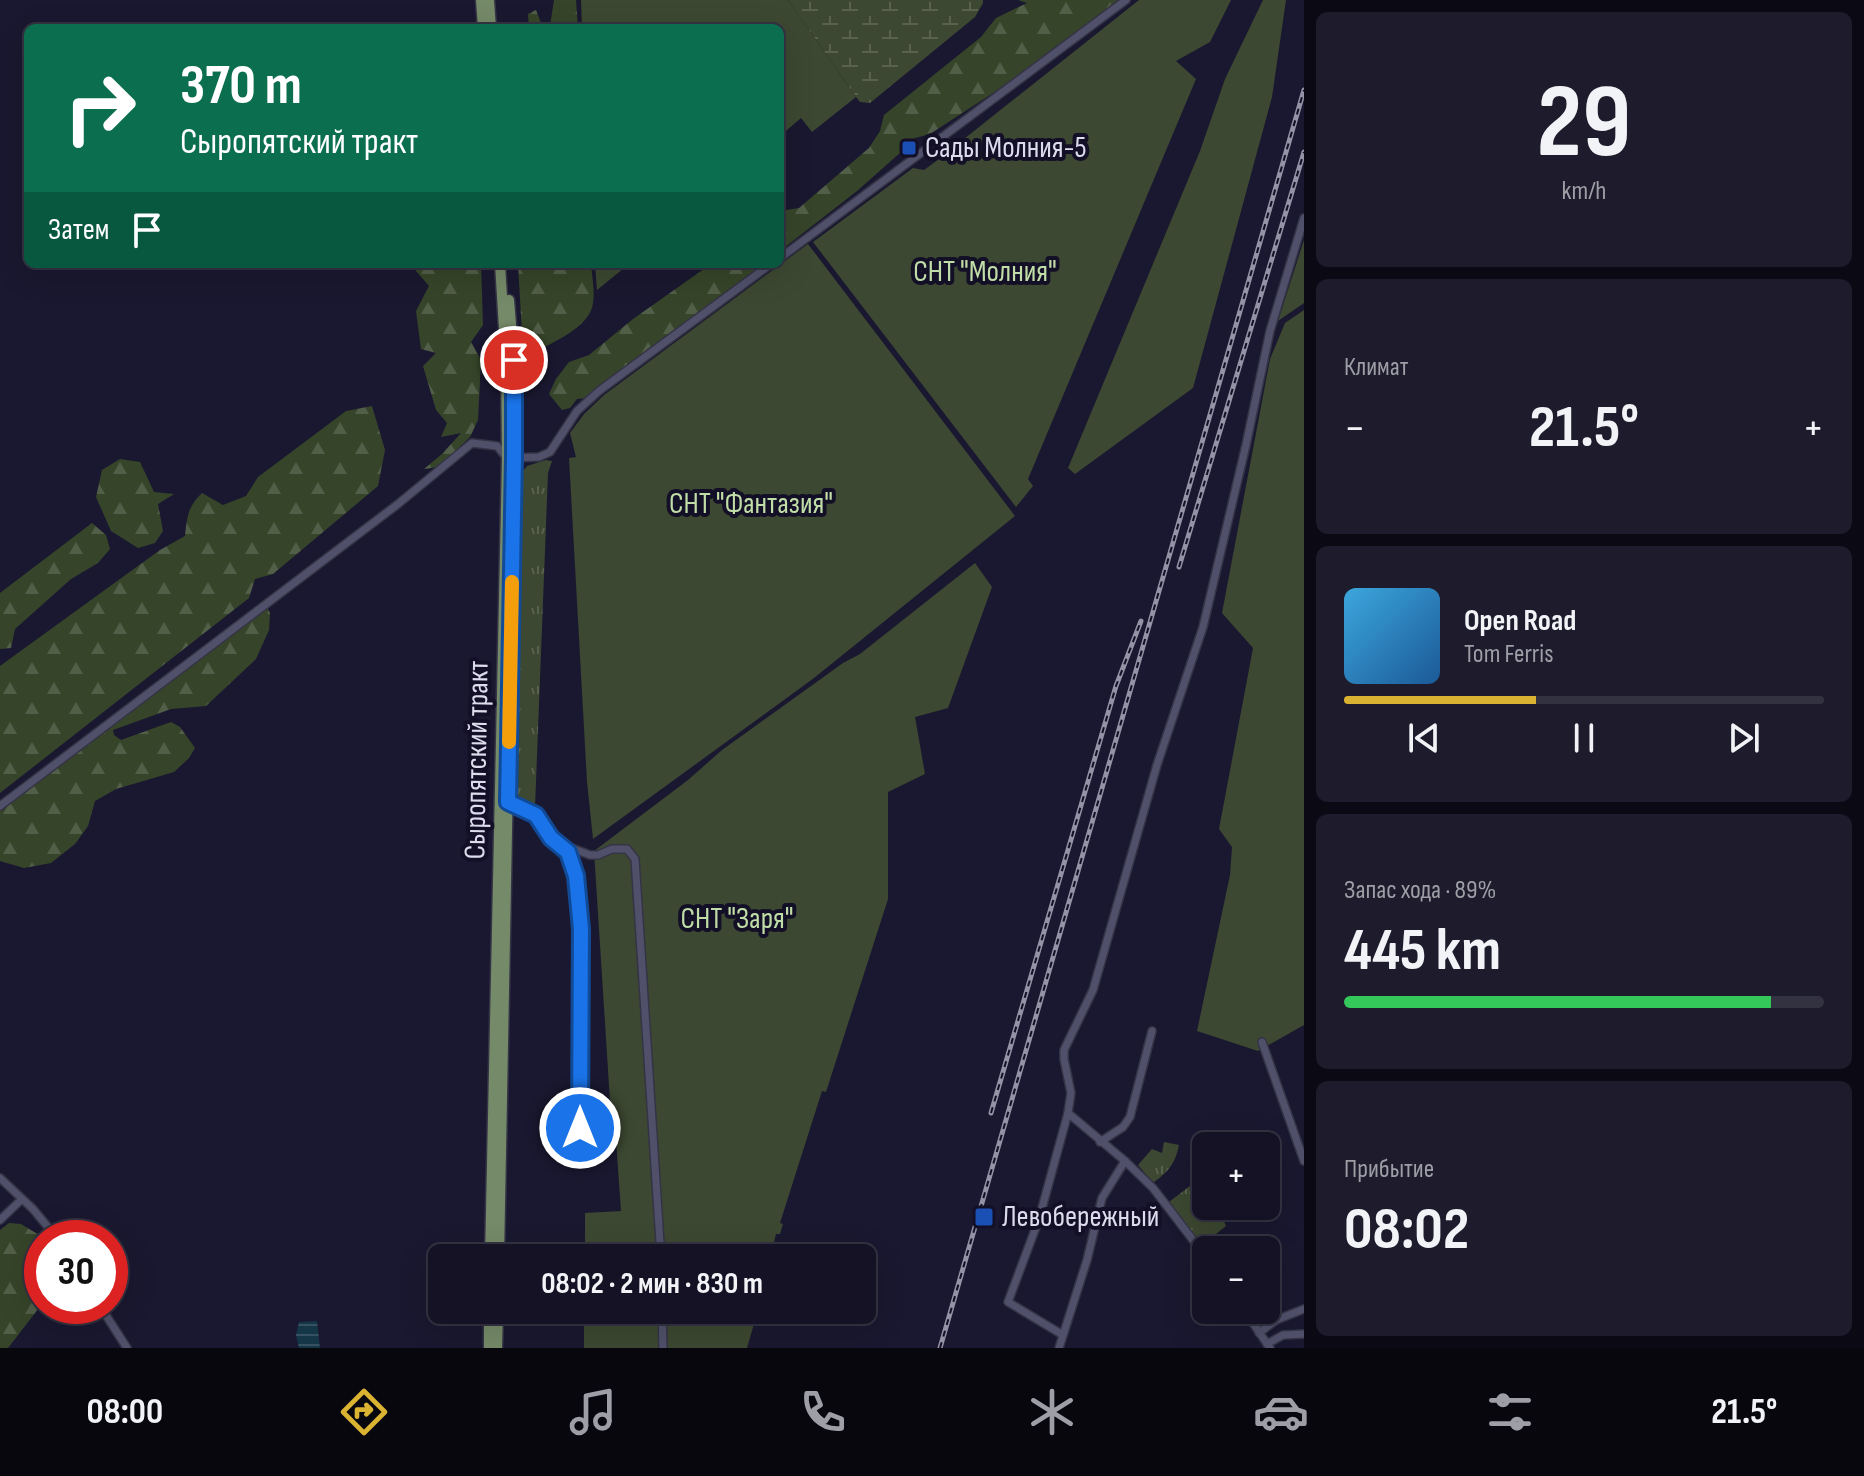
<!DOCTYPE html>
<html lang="ru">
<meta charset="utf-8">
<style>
body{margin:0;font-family:"Sofia Sans Condensed",sans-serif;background:#1d1b2c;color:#f1f3f6;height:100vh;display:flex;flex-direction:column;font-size:30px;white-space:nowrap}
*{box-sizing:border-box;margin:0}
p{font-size:26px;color:#9d9ea6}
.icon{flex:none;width:44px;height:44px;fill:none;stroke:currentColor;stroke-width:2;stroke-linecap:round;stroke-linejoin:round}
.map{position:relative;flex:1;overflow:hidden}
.side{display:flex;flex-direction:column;gap:12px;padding:12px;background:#0b0a14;width:560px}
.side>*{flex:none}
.hud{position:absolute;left:24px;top:24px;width:760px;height:244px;border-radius:12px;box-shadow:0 8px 32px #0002,0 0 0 2px #333241;background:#0b6e4f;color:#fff;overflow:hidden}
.tools{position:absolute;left:1192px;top:1132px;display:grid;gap:16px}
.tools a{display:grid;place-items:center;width:88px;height:88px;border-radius:12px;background:#141224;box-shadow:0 8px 32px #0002,0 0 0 2px #333241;font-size:40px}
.speed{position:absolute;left:24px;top:1220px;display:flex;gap:16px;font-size:40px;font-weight:700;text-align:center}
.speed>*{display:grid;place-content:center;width:104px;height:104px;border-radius:50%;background:#141224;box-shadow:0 8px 32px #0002,0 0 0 2px #333241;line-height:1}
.speed .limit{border:12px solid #d22;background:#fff;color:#111}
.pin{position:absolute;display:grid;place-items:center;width:68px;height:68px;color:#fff;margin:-34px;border:4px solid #fff;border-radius:50%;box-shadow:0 2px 8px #0007}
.me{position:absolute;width:88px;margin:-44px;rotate:0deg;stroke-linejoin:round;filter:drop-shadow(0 0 6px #0008)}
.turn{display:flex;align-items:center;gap:28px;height:168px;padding:0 24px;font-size:36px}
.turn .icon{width:104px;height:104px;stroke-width:2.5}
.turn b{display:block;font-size:56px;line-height:68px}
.then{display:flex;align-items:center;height:76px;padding:0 24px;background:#0003;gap:16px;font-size:30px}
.big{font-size:60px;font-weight:700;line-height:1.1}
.side .widget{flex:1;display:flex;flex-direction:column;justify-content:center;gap:12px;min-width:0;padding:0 28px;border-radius:12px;background:#1d1b2c}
.side .dial{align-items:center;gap:0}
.dial b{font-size:104px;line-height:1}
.song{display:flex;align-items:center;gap:24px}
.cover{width:96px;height:96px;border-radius:12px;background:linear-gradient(135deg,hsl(200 70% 55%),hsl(210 70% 35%))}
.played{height:8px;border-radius:4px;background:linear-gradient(90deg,#dbb333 40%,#333241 40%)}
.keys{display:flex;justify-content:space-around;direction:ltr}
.heat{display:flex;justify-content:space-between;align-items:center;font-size:44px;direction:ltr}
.charge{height:12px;border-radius:6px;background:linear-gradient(90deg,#34c759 89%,#333241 0)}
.trip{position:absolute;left:428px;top:1244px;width:448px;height:80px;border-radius:12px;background:#141224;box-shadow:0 8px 32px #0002,0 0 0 2px #333241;font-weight:700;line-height:80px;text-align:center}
.tab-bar{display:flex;height:128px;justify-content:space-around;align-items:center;background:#08070e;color:#9d9ea6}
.tab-bar .icon{width:56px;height:56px}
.tab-bar .selected{color:#dbb333}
.tab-bar b{font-size:36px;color:#f1f3f6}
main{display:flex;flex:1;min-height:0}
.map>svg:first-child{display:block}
.grass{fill:url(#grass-tufts)}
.forest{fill:url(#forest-firs)}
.wetland{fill:url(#wetland-marsh)}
.garden{fill:#3c4831}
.water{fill:url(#water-rules)}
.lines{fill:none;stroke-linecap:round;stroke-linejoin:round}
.street-casing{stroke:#353446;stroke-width:10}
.primary-casing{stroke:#353446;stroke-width:13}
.street{stroke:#51506b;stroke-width:7}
.primary{stroke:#758a68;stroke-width:10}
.rail-casing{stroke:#9493a6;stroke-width:5}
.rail{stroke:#120f26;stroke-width:2;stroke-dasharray:6;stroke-linecap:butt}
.route-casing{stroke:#114b97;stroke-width:20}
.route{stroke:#1a73e8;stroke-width:14}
.slow{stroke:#f59e0b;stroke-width:14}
.transit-dot{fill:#1a4fb4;stroke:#120f26;stroke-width:3}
.labels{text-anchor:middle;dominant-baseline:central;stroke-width:8;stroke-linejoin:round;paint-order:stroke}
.poi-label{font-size:30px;fill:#dcdcec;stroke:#120f26;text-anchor:start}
.park-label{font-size:30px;fill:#c0dda7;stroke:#120f26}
.street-label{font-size:30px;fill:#dcdcec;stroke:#120f26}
</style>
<main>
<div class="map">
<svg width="1304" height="1348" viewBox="0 0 1304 1348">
<defs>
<pattern id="grass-tufts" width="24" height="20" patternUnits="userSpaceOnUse" patternTransform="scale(2)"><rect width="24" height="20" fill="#3c4831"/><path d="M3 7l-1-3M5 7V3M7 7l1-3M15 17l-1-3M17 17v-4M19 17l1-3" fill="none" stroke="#58624f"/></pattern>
<pattern id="forest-firs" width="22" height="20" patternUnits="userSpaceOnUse" patternTransform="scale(2)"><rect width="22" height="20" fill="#364529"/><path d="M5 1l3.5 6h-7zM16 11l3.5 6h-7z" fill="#525f48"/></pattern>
<pattern id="wetland-marsh" width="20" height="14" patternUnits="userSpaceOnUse" patternTransform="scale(2)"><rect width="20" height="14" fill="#3c4831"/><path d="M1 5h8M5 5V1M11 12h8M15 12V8" fill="none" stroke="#58624f"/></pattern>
<pattern id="water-rules" width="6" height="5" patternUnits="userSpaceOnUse" patternTransform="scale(2)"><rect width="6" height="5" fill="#143647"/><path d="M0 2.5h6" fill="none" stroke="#365262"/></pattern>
</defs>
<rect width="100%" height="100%" fill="#1a1830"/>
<g class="grass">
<polygon points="546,460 552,461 548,473 535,807 516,802 513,797 519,476 527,466"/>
<path d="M 1164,1142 L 1179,1145 C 1175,1164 1169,1171 1153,1183 L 1138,1165 L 1152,1149 L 1162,1153 Z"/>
<polygon points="1199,1179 1206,1187 1206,1206 1224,1207 1219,1210 1226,1226 1207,1241 1198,1240 1169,1202"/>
</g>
<g class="forest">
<polygon points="554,0 576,0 578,28 529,28 528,14 536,10 541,23 550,26"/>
<polygon points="1018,0 1118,0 1027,71 930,134 915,138 905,145 901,152 857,191 780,251 780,211 799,208 869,148 880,131 884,115 981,37 996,18 1027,3"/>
<polygon points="410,264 481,264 483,325 471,342 481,360 478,420 470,437 439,467 424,469 442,454 461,433 441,437 447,423 436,410 423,366 436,353 421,349 416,311 429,286"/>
<path d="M 518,264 L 591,264 C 592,276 595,291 593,303 C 590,328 551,343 531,354 L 523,351 Z"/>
<polygon points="711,264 763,264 586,398 577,399 570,408 562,410 549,394 556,379 569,362 589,355 633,319"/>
<path d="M 372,406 L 385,450 L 378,486 L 273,574 L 255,579 L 249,598 L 0,793 L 0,666 L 160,550 L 185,536 C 187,517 188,506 202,493 L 223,505 L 246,496 L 258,477 L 346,411 Z"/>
<polygon points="120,459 140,462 154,492 174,494 158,504 163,531 155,543 138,548 111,531 96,497 102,470"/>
<polygon points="92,523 106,535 110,549 98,563 71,579 15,629 11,648 0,649 0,593"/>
<polygon points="266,605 270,613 269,630 256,659 206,706 171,709 113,730 114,735 121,740 171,722 180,727 195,748 189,758 174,772 116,789 95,801 88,826 75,844 51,863 24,868 0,861 0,807"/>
<polygon points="9,1223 21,1224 44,1238 42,1238 42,1304 8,1348 0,1348 0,1230"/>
</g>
<polygon class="wetland" points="788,0 983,0 983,3 975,17 870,103 860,102 856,97"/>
<g class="garden">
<polygon points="581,0 788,0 856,97 812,132 801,118 780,136 780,28 582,28"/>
<polygon points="1139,0 1231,0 1210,42 1176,61 1196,79 1028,479 1033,486 1016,507 813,242 913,168 924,170 935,162"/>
<polygon points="1263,0 1286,0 1272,97 1193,388 1075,474 1068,468 1200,151 1225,79"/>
<polygon points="1304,240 1304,303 1278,321"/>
<polygon points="808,244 1015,516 814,678 593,839 587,782 569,458 576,457 570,433 584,414 604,395"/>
<polygon points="595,264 629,264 597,290"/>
<polygon points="1304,310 1304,1025 1258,1051 1197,1031 1230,875 1232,847 1219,829 1253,648 1222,613 1270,359 1285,323"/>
<polygon points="975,563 992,587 948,708 915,717 925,774 888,792 888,899 826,1092 822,1091 780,1223 783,1224 780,1234 776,1234 770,1258 585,1258 585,1213 621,1211 616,1140 585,1140 585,1102 610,1101 594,851 688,780 722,750 843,663 860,654"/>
<polygon points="584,1310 758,1310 747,1348 584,1348"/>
</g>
<polygon class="water" points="317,1321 320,1348 299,1348 296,1335 299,1322"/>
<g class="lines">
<g class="street-casing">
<g id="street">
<polyline points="780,258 1126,0"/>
<polyline points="508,802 536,815 551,838 561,844 590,855 598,855 612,849 627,849 635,859 661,1258"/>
<polyline points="0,806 398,504 472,443 497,446 507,458 539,457 550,452 577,411 599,391 771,264"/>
<polyline points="562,846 573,863 579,897 580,1150"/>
<polyline points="1262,1042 1304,1161"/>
<polyline points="1100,1142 1123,1127 1130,1117 1152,1031"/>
<polyline points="0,1178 33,1209 57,1238"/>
<polyline points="0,1220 21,1200"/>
<polyline points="1206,1257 1153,1188 1125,1161 1068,1113 1071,1093 1064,1059 1064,1050 1093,990 1157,765 1203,627 1246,445 1270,331 1304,218"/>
<polyline points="100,1306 127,1348"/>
<polyline points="662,1310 663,1348"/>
<polyline points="1244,1310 1270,1348"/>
<polyline points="1259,1333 1276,1320 1304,1309"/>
<polyline points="1063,1335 1008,1302 1039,1219 1068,1113"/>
<polyline points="1267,1344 1283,1335 1304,1334"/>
<polyline points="1059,1348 1087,1260 1102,1198 1125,1161"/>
</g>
</g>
<g class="primary-casing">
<g id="primary">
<polyline points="481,0 483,28"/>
<polyline points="489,0 491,28"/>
<polyline points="490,1258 507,458 506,361 500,264"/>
<polyline points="499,1258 514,457 514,360 509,300"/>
<polyline points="489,1348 489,1310"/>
<polyline points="497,1348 498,1310"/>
</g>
</g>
<use href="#street" class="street"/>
<use href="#primary" class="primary"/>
<g class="rail-casing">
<g id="rail">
<polyline points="1179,567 1304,152"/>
<polyline points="991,1113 1116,686 1141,621"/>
<polyline points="940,1348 1304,90"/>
</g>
</g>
<use href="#rail" class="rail"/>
</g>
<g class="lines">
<g class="route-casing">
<polyline id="route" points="514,360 514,457 508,802 536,815 551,838 568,852 576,876 581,929 580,1128"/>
</g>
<use href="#route" class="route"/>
<polyline class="slow" points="509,742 512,582"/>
</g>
<g class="transit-dot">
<rect x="901" y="140" width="16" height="16" rx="4"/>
<rect x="974" y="1207" width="20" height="20" rx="4"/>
</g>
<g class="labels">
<g class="poi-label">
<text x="925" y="148">Сады Молния-5</text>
<text x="1002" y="1217">Левобережный</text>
</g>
<g class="park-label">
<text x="985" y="272">СНТ "Молния"</text>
<text x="751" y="504">СНТ "Фантазия"</text>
<text x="737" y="919">СНТ "Заря"</text>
</g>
<g class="street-label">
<text transform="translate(477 760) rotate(-89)">Сыропятский тракт</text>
</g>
</g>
</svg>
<div class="tools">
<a>+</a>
<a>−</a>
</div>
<div class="speed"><div class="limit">30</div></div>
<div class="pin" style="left:514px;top:360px;background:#d93025"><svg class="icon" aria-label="arrive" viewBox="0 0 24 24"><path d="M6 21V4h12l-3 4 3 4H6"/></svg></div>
<svg class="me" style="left:580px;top:1128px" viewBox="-20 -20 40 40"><circle r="17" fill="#1a73e8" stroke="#fff" stroke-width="3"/><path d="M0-11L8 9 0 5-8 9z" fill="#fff"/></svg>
<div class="trip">08:02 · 2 мин · 830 m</div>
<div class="hud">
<div class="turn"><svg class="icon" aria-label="right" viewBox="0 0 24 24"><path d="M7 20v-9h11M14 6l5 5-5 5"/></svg><div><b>370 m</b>Сыропятский тракт</div></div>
<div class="then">Затем<svg class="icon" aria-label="arrive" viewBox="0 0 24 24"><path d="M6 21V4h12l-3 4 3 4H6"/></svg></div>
</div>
</div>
<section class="side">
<div class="widget dial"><b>29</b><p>km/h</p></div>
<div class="widget"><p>Климат</p>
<div class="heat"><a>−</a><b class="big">21.5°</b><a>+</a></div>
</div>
<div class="widget">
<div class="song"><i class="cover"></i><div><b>Open Road</b><p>Tom Ferris</p></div></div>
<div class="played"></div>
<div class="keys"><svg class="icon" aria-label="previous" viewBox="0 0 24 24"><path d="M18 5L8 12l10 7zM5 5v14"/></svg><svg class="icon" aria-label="pause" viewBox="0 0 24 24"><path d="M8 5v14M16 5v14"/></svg><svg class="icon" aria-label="next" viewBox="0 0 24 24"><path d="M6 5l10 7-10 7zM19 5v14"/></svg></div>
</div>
<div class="widget"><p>Запас хода · 89%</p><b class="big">445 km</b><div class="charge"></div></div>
<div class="widget"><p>Прибытие</p><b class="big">08:02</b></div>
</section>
</main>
<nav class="tab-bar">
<b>08:00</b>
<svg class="icon selected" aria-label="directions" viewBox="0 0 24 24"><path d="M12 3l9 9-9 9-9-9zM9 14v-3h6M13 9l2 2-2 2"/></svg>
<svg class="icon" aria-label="music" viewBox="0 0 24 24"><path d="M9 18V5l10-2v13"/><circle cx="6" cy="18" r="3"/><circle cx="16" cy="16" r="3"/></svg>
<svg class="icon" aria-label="phone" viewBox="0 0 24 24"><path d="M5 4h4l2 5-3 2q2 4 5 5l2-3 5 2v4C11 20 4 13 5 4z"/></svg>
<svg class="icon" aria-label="climate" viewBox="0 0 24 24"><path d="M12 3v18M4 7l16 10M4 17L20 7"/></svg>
<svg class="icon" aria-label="car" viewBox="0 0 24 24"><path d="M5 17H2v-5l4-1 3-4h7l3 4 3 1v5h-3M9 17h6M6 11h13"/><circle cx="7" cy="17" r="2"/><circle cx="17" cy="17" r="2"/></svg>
<svg class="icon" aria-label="filters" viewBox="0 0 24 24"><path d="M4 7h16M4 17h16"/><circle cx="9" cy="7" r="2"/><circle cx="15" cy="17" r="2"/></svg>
<b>21.5°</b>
</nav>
